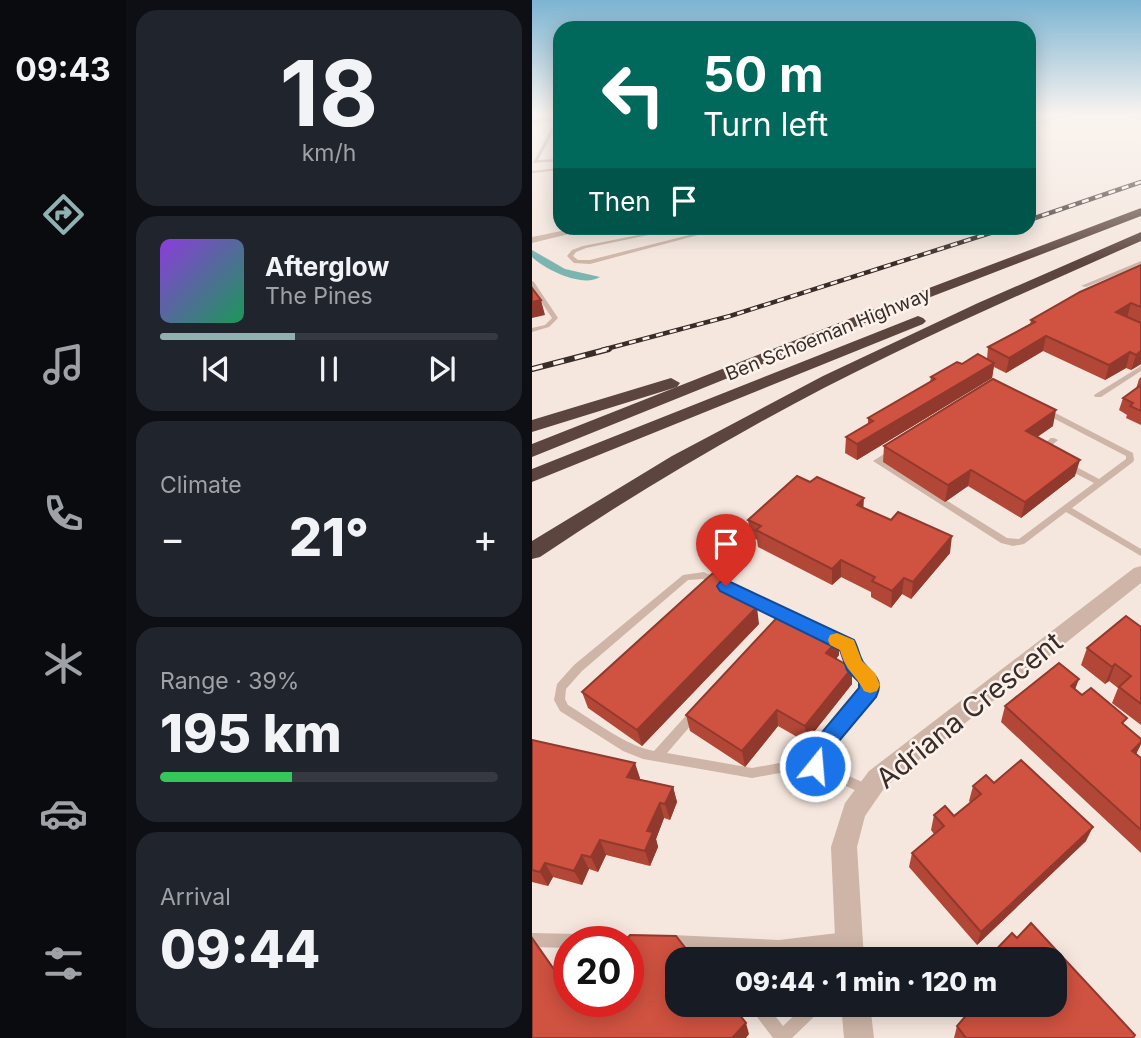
<!DOCTYPE html>
<meta charset="utf-8">
<style>
body{margin:0;font-family:Inter,sans-serif;background:#20242c;color:#f1f3f6;height:100vh;display:flex;flex-direction:column;font-size:26px;white-space:nowrap}
*{box-sizing:border-box;margin:0}
p{font-size:23px;color:#9ea1a6}
.icon{flex:none;width:38px;height:38px;fill:none;stroke:currentColor;stroke-width:2;stroke-linecap:round;stroke-linejoin:round}
.map{position:relative;flex:1;overflow:hidden}
.panel{display:flex;flex-direction:column;gap:10px;padding:10px;background:#0d0f14;width:406px}
.panel>*{flex:none}
.banner{position:absolute;left:21px;top:21px;width:483px;height:214px;border-radius:21px;box-shadow:0 4px 18px #0003;background:#00695c;color:#fff;overflow:hidden}
.speed{position:absolute;left:21px;top:926px;display:flex;gap:14px;font-size:35px;font-weight:700;text-align:center}
.speed>*{display:grid;place-content:center;width:91px;height:91px;border-radius:50%;background:#171b24;box-shadow:0 4px 18px #0003;line-height:1}
.speed .limit{border:10px solid #d22;background:#fff;color:#111}
.pin{position:absolute;display:grid;place-items:center;width:60px;height:60px;color:#fff;margin:-72px -30px;border-radius:50% 50% 50% 0;rotate:-45deg;box-shadow:0 0 7px #0007}
.pin .icon{rotate:45deg}
.me{position:absolute;width:77px;margin:-38px;rotate:17deg;stroke-linejoin:round;filter:drop-shadow(0 0 5px #0008)}
.turn{display:flex;align-items:center;gap:24px;height:147px;padding:0 35px;font-size:32px}
.turn .icon{width:91px;height:91px;stroke-width:2.5}
.turn b{display:block;font-size:49px;line-height:60px}
.then{display:flex;align-items:center;height:66px;padding:0 35px;background:#0003;gap:14px;font-size:26px}
.big{font-size:52px;font-weight:800;line-height:1.1}
.panel .tile{flex:1;display:flex;flex-direction:column;justify-content:center;gap:10px;min-width:0;padding:0 24px;border-radius:21px;background:#20242c}
.panel .dial{align-items:center;gap:0}
.dial b{font-size:91px;line-height:1}
.song{display:flex;align-items:center;gap:21px}
.cover{width:84px;height:84px;border-radius:10px;background:linear-gradient(135deg,hsl(270 70% 55%),hsl(150 70% 35%))}
.played{height:7px;border-radius:4px;background:linear-gradient(90deg,#90b1b1 40%,#363941 40%)}
.keys{display:flex;justify-content:space-around;direction:ltr}
.heat{display:flex;justify-content:space-between;align-items:center;font-size:38px;direction:ltr}
.charge{height:10px;border-radius:5px;background:linear-gradient(90deg,#34c759 39%,#363941 0)}
.trip{position:absolute;left:133px;top:947px;width:402px;height:70px;border-radius:21px;background:#171b24;box-shadow:0 4px 18px #0003;font-weight:800;line-height:70px;text-align:center}
main{display:flex;flex:1;min-height:0}
.tabs{display:flex;flex-direction:column;width:126px;justify-content:space-around;align-items:center;background:#090b0e;color:#9ea1a6}
.tabs .icon{width:49px;height:49px}
.tabs .on{color:#90b1b1}
.tabs b{font-size:32px;color:#f1f3f6}
.map>svg:first-child{display:block}
.lines{fill:none;stroke-linecap:round;stroke-linejoin:round}
.canal{fill:#7ab5b0;fill-rule:evenodd}
.service{fill:#ceb5a8;fill-rule:evenodd}
.minor{fill:#ceb5a8;fill-rule:evenodd}
.tertiary{fill:#ceb5a8;fill-rule:evenodd}
.motorway{fill:#5c453f;fill-rule:evenodd}
.rail-far1-casing{stroke:#3a2c29;stroke-width:4.5}
.rail-casing{stroke:#3a2c29;stroke-width:6}
.rail-far1{stroke:#fbf2eb;stroke-width:2.5;stroke-dasharray:7;stroke-linecap:butt}
.rail{stroke:#fbf2eb;stroke-width:3.5;stroke-dasharray:11;stroke-linecap:butt}
.wall{fill:#b34737}
.shaded-wall{fill:#92392d}
.building{fill:#d05240;stroke:#92392d;stroke-width:2}
.route{fill:#1a73e8;stroke:#114b97;stroke-width:2}
.slow{fill:#f59e0b}
.labels{text-anchor:middle;dominant-baseline:central;stroke-width:5;stroke-linejoin:round;paint-order:stroke}
.far-street-label{font-size:19px;fill:#3a2c29;stroke:#fbf2eb}
.near-street-label{font-size:28px;fill:#3a2c29;stroke:#fbf2eb}
</style>
<main>
<nav class="tabs">
<b>09:43</b>
<svg class="icon on" aria-label="directions" viewBox="0 0 24 24"><path d="M12 3l9 9-9 9-9-9zM9 14v-3h6M13 9l2 2-2 2"/></svg>
<svg class="icon" aria-label="music" viewBox="0 0 24 24"><path d="M9 18V5l10-2v13"/><circle cx="6" cy="18" r="3"/><circle cx="16" cy="16" r="3"/></svg>
<svg class="icon" aria-label="phone" viewBox="0 0 24 24"><path d="M5 4h4l2 5-3 2q2 4 5 5l2-3 5 2v4C11 20 4 13 5 4z"/></svg>
<svg class="icon" aria-label="climate" viewBox="0 0 24 24"><path d="M12 3v18M4 7l16 10M4 17L20 7"/></svg>
<svg class="icon" aria-label="car" viewBox="0 0 24 24"><path d="M5 17H2v-5l4-1 3-4h7l3 4 3 1v5h-3M9 17h6M6 11h13"/><circle cx="7" cy="17" r="2"/><circle cx="17" cy="17" r="2"/></svg>
<svg class="icon" aria-label="filters" viewBox="0 0 24 24"><path d="M4 7h16M4 17h16"/><circle cx="9" cy="7" r="2"/><circle cx="15" cy="17" r="2"/></svg>
</nav>
<section class="panel">
<div class="tile dial"><b>18</b><p>km/h</p></div>
<div class="tile">
<div class="song"><i class="cover"></i><div><b>Afterglow</b><p>The Pines</p></div></div>
<div class="played"></div>
<div class="keys"><svg class="icon" aria-label="previous" viewBox="0 0 24 24"><path d="M18 5L8 12l10 7zM5 5v14"/></svg><svg class="icon" aria-label="pause" viewBox="0 0 24 24"><path d="M8 5v14M16 5v14"/></svg><svg class="icon" aria-label="next" viewBox="0 0 24 24"><path d="M6 5l10 7-10 7zM19 5v14"/></svg></div>
</div>
<div class="tile"><p>Climate</p>
<div class="heat"><a>−</a><b class="big">21°</b><a>+</a></div>
</div>
<div class="tile"><p>Range · 39%</p><b class="big">195 km</b><div class="charge"></div></div>
<div class="tile"><p>Arrival</p><b class="big">09:44</b></div>
</section>
<div class="map">
<svg width="609" height="1038" viewBox="0 0 609 1038">
<rect width="100%" height="100%" fill="#f5e7de"/>
<g class="lines">
<g class="canal">
<polygon points="598,116 609,116 609,120 598,118"/>
<path d="M 0,250 L 33,269 L 68,277 C 51,288 14,270 0,257 Z"/>
</g>
<g class="service">
<polygon points="505,116 504,117 497,119 497,117"/>
<polygon points="529,116 537,116 497,126 497,124"/>
<polygon points="28,123 28,126 24,128 6,160 28,159 28,161 1,163 20,127"/>
<polygon points="28,168 28,170 0,173 0,171"/>
<polygon points="142,228 150,228 54,248 44,252 41,256 46,260 58,260 185,228 192,228 58,264 42,263 35,256 40,250 51,246"/>
<polygon points="609,261 609,265 554,287 549,286"/>
<polygon points="0,281 2,282 26,318 17,327 0,332 0,328 13,325 20,318 0,288"/>
<polygon points="609,366 609,371 569,397 563,397 562,395"/>
<path d="M 457,387 L 473,387 L 601,453 L 602,460 L 601,462 L 540,508 L 609,549 L 609,556 L 534,512 L 492,544 L 481,546 L 469,543 L 341,461 ZM 462,391 L 469,391 L 594,456 L 594,459 L 567,479 L 539,464 L 533,464 L 532,466 L 533,468 L 562,483 L 487,539 L 475,538 L 351,461 Z"/>
<polygon points="519,438 522,438 526,440 516,449 516,452 510,452 508,448 509,446"/>
<path d="M 172,572 L 188,580 L 190,582 L 188,584 L 182,584 L 171,579 L 156,580 L 50,671 L 34,689 L 33,699 L 36,705 C 61,720 94,746 122,751 L 159,710 L 163,708 L 167,710 L 169,713 L 167,716 L 135,753 L 220,768 L 264,760 L 271,760 L 332,690 L 331,680 L 317,668 L 311,648 L 293,639 L 292,636 L 293,633 L 297,632 L 320,643 L 326,663 L 340,675 L 341,678 L 342,691 L 284,761 L 339,786 L 341,790 L 339,794 L 335,796 L 331,794 L 282,771 L 264,770 L 220,778 L 111,759 L 91,751 L 28,711 L 22,700 L 25,684 L 42,665 L 151,575 Z"/>
<path d="M 213,592 L 255,611 L 257,614 C 254,620 250,624 243,622 L 242,619 L 245,615 L 210,599 L 208,596 L 210,593 Z"/>
<polygon points="314,932 319,934 321,939 319,944 314,946 247,954 188,951 193,959 177,959 170,950 140,949 135,947 133,942 135,937 140,935 247,940"/>
<polygon points="0,933 92,935 97,937 99,942 96,947 96,942 37,942 37,948 0,947"/>
<polygon points="217,1004 234,1004 251,1026 274,1004 292,1004 290,1009 260,1038 241,1038 219,1009"/>
</g>
<g class="minor">
<polygon points="28,117 28,121 0,124 0,120"/>
<polygon points="609,566 609,583 353,787 333,816 325,847 332,959 304,959 299,847 313,803 337,771 602,568"/>
<polygon points="309,1004 338,1004 342,1038 312,1038"/>
</g>
<polygon class="tertiary" points="44,228 62,228 0,243 0,237"/>
<g class="motorway">
<polygon points="609,208 609,216 370,308 0,457 0,444 360,302"/>
<path d="M 609,232 L 609,241 C 480,298 349,355 225,424 C 151,465 79,509 8,557 L 0,559 L 0,541 L 140,456 L 291,376 L 446,303 Z"/>
<polygon points="386,316 391,318 394,321 391,324 0,482 0,469"/>
<polygon points="139,378 148,383 145,387 0,432 0,420"/>
</g>
<g class="rail-far1-casing">
<g id="rail-far1">
<polyline points="497,220 609,182"/>
<polyline points="70,350 198,316 474,228"/>
</g>
</g>
<g class="rail-casing">
<polyline id="rail" points="0,369 77,349"/>
</g>
<use href="#rail-far1" class="rail-far1"/>
<use href="#rail" class="rail"/>
</g>
<g class="wall">
<polygon points="609,265 609,364 599,370 594,368 573,380 511,351 474,373 462,367 460,378 325,460 313,453 314,437 336,424 336,418 398,382 399,377 430,364 455,359 456,347 498,324 499,320"/>
<polygon points="609,377 609,425 594,418 595,415 587,410 591,398 604,389 607,379"/>
<polygon points="521,426 505,437 543,476 489,518 436,486 413,502 351,462 352,446"/>
<polygon points="331,508 418,553 379,599 370,594 359,608 339,597 339,592 309,577 300,585 226,547 225,540 218,536 216,520"/>
<polygon points="227,624 110,746 56,708 50,692"/>
<polygon points="609,627 609,725 580,703 586,688 577,681 573,684 549,665 555,648"/>
<polygon points="307,639 307,655 304,659 320,684 274,742 246,726 213,767 158,731 154,715"/>
<polygon points="543,690 592,725 609,739 609,744 604,754 609,758 609,853 469,722 473,706"/>
<polygon points="0,740 108,778 107,779 141,787 145,802 138,820 132,818 124,839 126,847 118,866 74,855 66,872 57,869 50,885 21,877 16,886 0,882"/>
<polygon points="462,783 554,841 445,945 377,867 380,853 402,834 399,830 402,815 422,816 439,803 437,801 441,786"/>
<polygon points="425,1026 601,1038 422,1038"/>
</g>
<g class="shaded-wall">
<polygon points="9,300 13,315 0,318 0,302"/>
<polygon points="599,303 595,318 584,312"/>
<polygon points="514,336 511,351 474,373 477,358"/>
<polygon points="609,346 609,364 599,370 604,355"/>
<polygon points="598,352 594,368 573,380 577,365"/>
<polygon points="462,363 460,378 325,460 325,444"/>
<polygon points="524,410 521,426 491,447 494,431"/>
<polygon points="548,460 543,476 489,518 493,502"/>
<polygon points="439,470 436,486 413,502 416,485"/>
<polygon points="332,498 331,514 325,505"/>
<polygon points="420,536 418,553 379,599 381,582"/>
<polygon points="309,560 309,577 300,585 300,569"/>
<polygon points="372,578 370,594 359,608 360,591"/>
<polygon points="225,607 227,624 110,746 105,730"/>
<polygon points="307,639 307,655 295,670 294,653"/>
<polygon points="583,664 577,681 573,684 580,667"/>
<polygon points="320,668 320,684 274,742 273,726"/>
<polygon points="547,679 541,695 539,686"/>
<polygon points="245,710 246,726 213,767 210,751"/>
<polygon points="609,742 609,744 603,756 600,751"/>
<polygon points="103,763 108,778 101,792 95,777"/>
<polygon points="141,787 145,802 138,820 133,804"/>
<polygon points="128,803 132,818 124,839 126,847 118,866 113,851 115,831"/>
<polygon points="561,827 554,841 445,945 449,932"/>
<polygon points="68,840 74,855 66,872 59,857"/>
<polygon points="50,855 57,869 50,885 42,871"/>
<polygon points="13,863 21,877 16,886 8,872"/>
<polygon points="214,1023 217,1034 214,1038 200,1038"/>
</g>
<g class="building">
<polygon points="609,265 609,307 599,303 584,312 609,323 609,351 604,355 598,352 577,365 514,336 477,358 456,347 503,322 499,320 548,292"/>
<polygon points="0,288 9,300 0,302"/>
<polygon points="446,354 462,363 325,444 314,437 341,421 336,418 403,379 399,377 425,362 430,364"/>
<polygon points="461,379 524,410 494,431 548,460 493,502 439,470 416,485 352,446"/>
<polygon points="609,385 609,411 598,406 601,403 591,398"/>
<polygon points="265,476 278,482 285,477 332,498 325,505 359,520 366,512 420,536 381,582 372,578 360,591 340,581 343,577 309,560 300,569 224,530 229,526 216,520"/>
<polygon points="181,573 221,595 225,607 105,730 50,692"/>
<polygon points="253,609 307,639 294,653 320,668 273,726 245,710 210,751 154,715"/>
<polygon points="594,616 609,627 609,704 587,687 599,676 583,664 580,667 555,648"/>
<polygon points="527,663 547,679 539,686 550,695 559,688 595,718 590,723 609,739 609,742 600,751 609,758 609,830 473,706"/>
<polygon points="0,740 103,763 95,777 141,787 133,804 128,803 115,831 121,832 113,851 68,840 59,857 50,855 42,871 13,863 8,872 0,870"/>
<polygon points="489,760 561,827 449,932 380,853 412,826 402,815 413,806 422,816 449,794 441,786 454,775 462,783"/>
<polygon points="499,923 603,1035 601,1038 434,1038 425,1026 444,1004 523,1004 523,959 455,959 480,933 485,938"/>
<polygon points="98,935 144,936 162,959 145,959 145,1004 199,1004 214,1023 200,1038 0,1038 0,938 26,975 37,966 37,1001 96,1001 96,942 92,942"/>
<polygon points="70,937 73,942 65,942"/>
</g>
<linearGradient id="sky" x2="0" y2="1"><stop stop-color="#7cb4d2"/><stop offset="0.44" stop-color="#faf4f0"/><stop offset="1" stop-color="#faf4f0" stop-opacity="0"/></linearGradient>
<rect width="609" height="262" fill="url(#sky)"/>
<path class="route" d="M 194,580 L 322,640 C 326,647 327,656 331,662 C 340,674 353,679 344,697 L 291,760 L 294,766 L 291,773 L 283,776 L 265,772 L 262,766 L 327,688 L 327,682 L 315,670 L 308,650 L 188,591 L 185,586 L 188,582 Z"/>
<path class="slow" d="M 305,633 L 322,640 L 330,661 L 343,673 L 348,685 L 345,691 L 338,693 L 332,691 C 323,673 314,672 308,650 L 298,645 L 296,640 L 298,635 Z"/>
<g class="labels">
<g class="far-street-label">
<text transform="translate(296 334) rotate(-22)">Ben Schoeman Highway</text>
</g>
<g class="near-street-label">
<text transform="translate(437 710) rotate(-39)">Adriana Crescent</text>
</g>
</g>
</svg>
<div class="speed"><div class="limit">20</div></div>
<div class="pin" style="left:194px;top:586px;background:#d93025"><svg class="icon" aria-label="arrive" viewBox="0 0 24 24"><path d="M6 21V4h12l-3 4 3 4H6"/></svg></div>
<svg class="me" style="left:283px;top:766px" viewBox="-20 -20 40 40"><circle r="17" fill="#1a73e8" stroke="#fff" stroke-width="3"/><path d="M0-11L8 9 0 5-8 9z" fill="#fff"/></svg>
<div class="trip">09:44 · 1 min · 120 m</div>
<div class="banner">
<div class="turn"><svg class="icon" aria-label="left" viewBox="0 0 24 24"><path d="M17 20v-9H6M10 6l-5 5 5 5"/></svg><div><b>50 m</b>Turn left</div></div>
<div class="then">Then<svg class="icon" aria-label="arrive" viewBox="0 0 24 24"><path d="M6 21V4h12l-3 4 3 4H6"/></svg></div>
</div>
</div>
</main>
